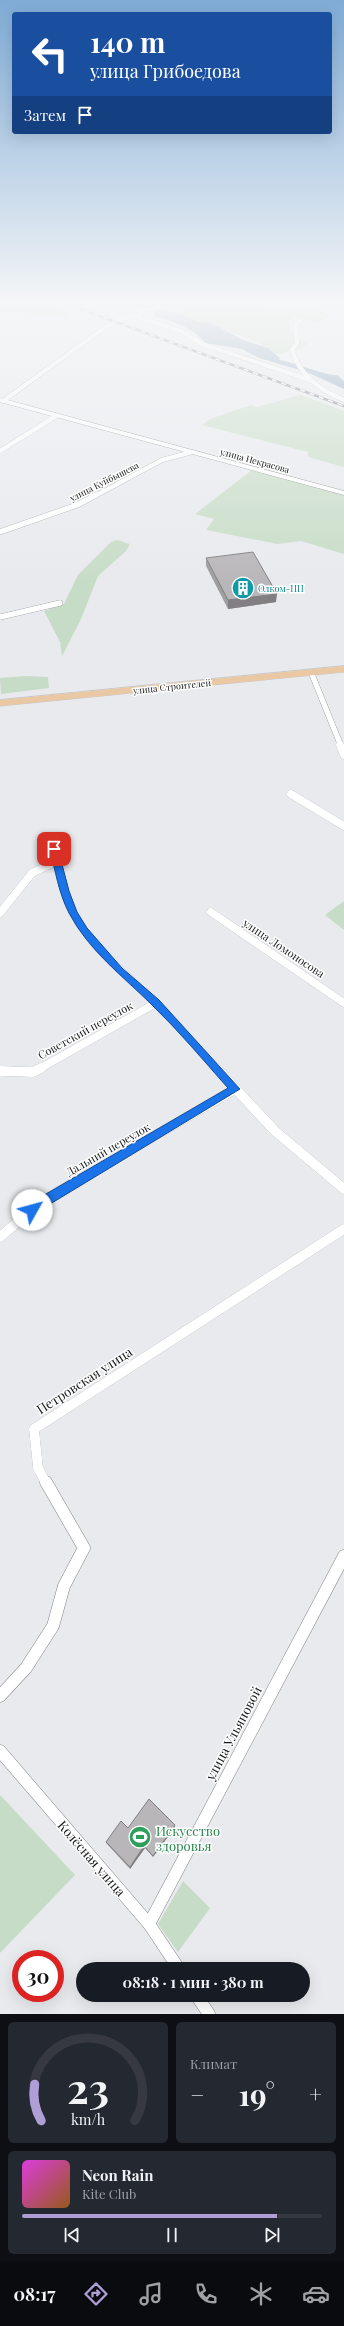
<!DOCTYPE html>
<html lang="ru">
<meta charset="utf-8">
<style>
body{margin:0;font-family:"Playfair Display",serif;background:#242831;color:#f1f3f6;height:100vh;display:flex;flex-direction:column;font-size:15px;white-space:nowrap}
*{box-sizing:border-box;margin:0}
p{font-size:13px;color:#9ea1a6}
.icon{flex:none;width:22px;height:22px;fill:none;stroke:currentColor;stroke-width:2;stroke-linecap:round;stroke-linejoin:round}
.map{position:relative;height:2014px;overflow:hidden}
.sheet{display:flex;flex-direction:column;gap:8px;padding:8px;background:#0d0f14;flex:1}
.sheet>*{flex:none}
.guide{position:absolute;left:12px;top:12px;width:320px;height:122px;border-radius:4px;box-shadow:0 4px 16px #0002;background:#1a4fa0;color:#fff;overflow:hidden}
.speed{position:absolute;left:12px;top:1950px;display:flex;gap:8px;font-size:20px;font-weight:700;text-align:center}
.speed>*{display:grid;place-content:center;width:52px;height:52px;border-radius:50%;background:#171b24;box-shadow:0 4px 16px #0002;line-height:1}
.speed .limit{border:6px solid #d22;background:#fff;color:#111}
.pin{position:absolute;display:grid;place-items:center;width:34px;height:34px;color:#fff;margin:-17px;border-radius:8px;box-shadow:0 2px 6px #0006}
.me{position:absolute;width:44px;margin:-22px;rotate:52deg;stroke-linejoin:round;filter:drop-shadow(0 0 3px #0008)}
.turn{display:flex;align-items:center;gap:14px;height:84px;padding:0 12px;font-size:18px}
.turn .icon{width:52px;height:52px;stroke-width:2.5}
.turn b{display:block;font-size:28px;line-height:34px}
.then{display:flex;align-items:center;height:38px;padding:0 12px;background:#0003;gap:8px;font-size:15px}
.big{font-size:30px;font-weight:700;line-height:1.1}
.sheet .tile{flex:1;display:flex;flex-direction:column;justify-content:center;gap:6px;min-width:0;padding:0 14px;border-radius:6px;background:#242831}
.sheet .dial{align-items:center;gap:0}
.dial svg{height:104px;overflow:visible;fill:none;stroke:#363941;stroke-width:7;stroke-linecap:round;text-anchor:middle}
.dial text{fill:#f1f3f6;stroke:none}
.song{display:flex;align-items:center;gap:12px}
.cover{width:48px;height:48px;border-radius:6px;background:linear-gradient(135deg,hsl(300 70% 55%),hsl(30 70% 35%))}
.played{height:4px;border-radius:2px;background:linear-gradient(90deg,#ae9fd7 85%,#363941 85%)}
.keys{display:flex;justify-content:space-around;direction:ltr}
.heat{display:flex;justify-content:space-between;align-items:center;font-size:22px;direction:ltr}
.sheet .tiles{flex:1;display:grid;gap:8px;grid-template-columns:1fr 1fr}
.tile:last-child{grid-column:span 2}
.trip{position:absolute;left:76px;top:1962px;width:234px;height:40px;border-radius:20px;background:#171b24;box-shadow:0 4px 16px #0002;font-weight:700;line-height:40px;text-align:center}
.dock{display:flex;height:64px;justify-content:space-around;align-items:center;background:#090b0e;color:#9ea1a6}
.dock .icon{width:28px;height:28px}
.dock .on{color:#ae9fd7}
.dock b{font-size:18px;color:#f1f3f6}
.map>svg:first-child{display:block}
.green{fill:#c7dcc6}
.water{fill:#819db9}
.lines{fill:none;stroke-linecap:round;stroke-linejoin:round}
.street-far4-casing{stroke:#85878a;stroke-width:5}
.street-far3-casing{stroke:#85878a;stroke-width:6}
.street-far2-casing{stroke:#85878a;stroke-width:8}
.street-far1-casing{stroke:#85878a;stroke-width:10}
.street-casing{stroke:#85878a;stroke-width:13}
.secondary-casing{stroke:#85878a;stroke-width:1}
.primary-casing{stroke:#c7c7c8;stroke-width:1}
.street-far4{stroke:#fff;stroke-width:4.5}
.street-far3{stroke:#fff;stroke-width:5.5}
.street-far2{stroke:#fff;stroke-width:8}
.street-far1{stroke:#fff;stroke-width:10}
.street{stroke:#fff;stroke-width:12}
.secondary{fill:#fff;fill-rule:evenodd}
.primary{fill:#eac8a3;fill-rule:evenodd}
.rail-casing{stroke:#76787a;stroke-width:2.5}
.rail{stroke:#fff;stroke-width:1.5;stroke-dasharray:5;stroke-linecap:butt}
.wall{fill:#9e9d9f}
.shaded-wall{fill:#817f82}
.building{fill:#b8b6b9;stroke:#817f82}
.route{fill:#1a73e8;stroke:#114b97}
.labels{text-anchor:middle;dominant-baseline:central;stroke-width:3;stroke-linejoin:round;paint-order:stroke}
.far-street-label{font-size:9px;fill:#161718;stroke:#fff}
.far-culture-label{font-size:9px;fill:#0d838f;stroke:#fff;text-anchor:start}
.street-label{font-size:11px;fill:#161718;stroke:#fff}
.near-street-label{font-size:13px;fill:#161718;stroke:#fff}
.near-leisure-label{font-size:13px;fill:#27864d;stroke:#fff;text-anchor:start}
</style>
<div class="map">
<svg width="344" height="2014" viewBox="0 0 344 2014">
<rect width="100%" height="100%" fill="#e8eaee"/>
<g class="green">
<polygon points="0,300 37,300 70,313 64,316 0,312"/>
<path d="M 186,300 L 241,300 L 282,311 L 299,308 L 315,309 L 332,315 L 318,323 L 294,317 L 289,324 C 291,335 298,338 308,344 L 298,350 L 277,354 L 258,342 L 221,329 L 211,323 L 196,321 L 181,314 L 174,304 Z"/>
<polygon points="301,395 344,411 344,467 308,457 308,452 202,425 210,419 251,405 257,407"/>
<polygon points="252,470 344,495 344,554 301,541 278,544 206,530 214,519 195,514"/>
<polygon points="117,540 130,544 126,551 98,576 81,619 62,656 60,642 44,611 64,604 78,575 111,542"/>
<polygon points="27,676 48,677 49,688 1,694 0,678"/>
<polygon points="344,901 344,930 325,915"/>
<polygon points="0,1795 75,1875 0,1953"/>
<polygon points="183,1881 210,1908 178,1952 158,1924"/>
</g>
<path class="water" d="M 107,300 L 139,300 L 168,311 L 181,314 L 196,321 L 211,323 L 243,340 L 268,348 L 280,358 L 279,360 C 293,362 329,377 337,375 L 344,381 L 344,389 L 307,372 L 259,358 L 242,349 L 205,343 C 193,327 172,321 154,316 L 155,311 C 139,304 122,308 107,300 Z"/>
<g class="lines">
<g class="street-far4-casing">
<g id="street-far4">
<polyline points="134,316 183,332 202,344 310,380"/>
<path d="M 300,321 L 295,325 L 297,343 L 292,350 C 300,376 320,390 344,400"/>
<polyline points="3,401 104,328 120,320 179,300"/>
<polyline points="0,451 56,416"/>
<polyline points="95,496 162,460 192,452"/>
</g>
</g>
<g class="street-far3-casing">
<g id="street-far3">
<polyline points="0,532 77,505 96,495"/>
<polyline points="0,617 60,603"/>
<polyline points="311,672 341,746"/>
</g>
</g>
<g class="street-far2-casing">
<g id="street-far2">
<polyline points="340,745 344,755"/>
<polyline points="291,794 344,826"/>
<path d="M 54,849 C 60,870 64,893 73,913 C 92,949 126,975 155,1002 C 177,1023 196,1047 217,1069"/>
<polyline points="211,912 344,1003"/>
<polyline points="0,913 32,873 53,863 54,854"/>
<polyline points="39,1069 156,1003"/>
</g>
</g>
<g class="street-far1-casing">
<g id="street-far1">
<polyline points="216,1068 275,1131 344,1189"/>
<polyline points="0,1071 33,1072 41,1068"/>
<polyline points="0,1237 42,1201 235,1089"/>
<polyline points="46,1483 38,1468 34,1429 344,1229"/>
</g>
</g>
<g class="street-casing">
<g id="street">
<polyline points="0,1696 26,1668 53,1626 64,1586 84,1548 46,1482"/>
<polyline points="0,1751 149,1924 179,1969"/>
<polyline points="149,1924 344,1556"/>
<polyline points="196,1995 209,2014"/>
</g>
</g>
<g class="secondary-casing">
<polygon id="secondary" points="0,398 344,491 344,495 0,402"/>
</g>
<g class="primary-casing">
<polygon id="primary" points="344,666 344,672 0,706 0,700"/>
</g>
<use href="#street-far4" class="street-far4"/>
<use href="#street-far3" class="street-far3"/>
<use href="#street-far2" class="street-far2"/>
<use href="#street-far1" class="street-far1"/>
<use href="#street" class="street"/>
<use href="#secondary" class="secondary"/>
<use href="#primary" class="primary"/>
<g class="rail-casing">
<polyline id="rail" points="56,300 344,406"/>
</g>
<use href="#rail" class="rail"/>
</g>
<g class="wall">
<polygon points="206,558 276,602 228,609 206,566"/>
<polygon points="175,1827 153,1857 145,1848 130,1869 107,1844 106,1842 128,1828"/>
</g>
<g class="shaded-wall">
<polygon points="277,594 276,602 228,609 228,600"/>
<polygon points="175,1825 175,1827 153,1857 153,1856"/>
<polygon points="144,1846 145,1848 130,1869 130,1867"/>
</g>
<g class="building">
<polygon points="253,552 277,594 228,600 206,558"/>
<polygon points="149,1799 175,1825 153,1856 144,1846 130,1867 106,1842 121,1821 128,1828"/>
</g>
<linearGradient id="sky" x2="0" y2="1"><stop stop-color="#7fabd5"/><stop offset="0.52" stop-color="#f5f6f7"/><stop offset="1" stop-color="#f5f6f7" stop-opacity="0"/></linearGradient>
<rect width="344" height="582" fill="url(#sky)"/>
<path class="route" d="M 54,846 L 58,849 L 69,891 L 77,912 L 87,928 L 122,968 L 159,1000 L 240,1089 L 32,1215 L 27,1210 L 39,1198 L 228,1088 C 203,1060 179,1031 152,1005 C 123,976 89,951 69,913 C 59,894 55,870 50,849 Z"/>
<defs>
<g id="building-disc" transform="scale(1.15)"><circle r="9.5" fill="#0f9aa8" stroke="#fff"/><path d="M-4-6H4V6H1V3H-1V6H-4ZM-2.5-4.3h1.7v1.8h-1.7ZM.8-4.3h1.7v1.8H.8ZM-2.5-1h1.7V.8h-1.7ZM.8-1h1.7V.8H.8Z" fill="#fff"/></g>
<g id="stadium-disc" transform="scale(1.15)"><circle r="9.5" fill="#2e9e5b" stroke="#fff"/><path d="M0-5a6.5 5 0 1 0 0 10a6.5 5 0 1 0 0-10ZM-3.5-1.8h7v3.6h-7Z" fill="#fff"/></g>
</defs>
<g fill-rule="evenodd">
<use href="#building-disc" x="243" y="588"/>
<use href="#stadium-disc" x="140" y="1837"/>
</g>
<g class="labels">
<g class="far-street-label">
<text transform="translate(255 460) rotate(15)">улица Некрасова</text>
<text transform="translate(104 481) rotate(-27)">улица Куйбышева</text>
<text transform="translate(172 686) rotate(-6)">улица Строителей</text>
</g>
<g class="far-culture-label">
<text x="258" y="588">Олком-НН</text>
</g>
<g class="street-label">
<text transform="translate(284 948) rotate(34)">улица Ломоносова</text>
<text transform="translate(85 1030) rotate(-29)">Советский переулок</text>
<text transform="translate(108 1149) rotate(-30)">Дальний переулок</text>
</g>
<g class="near-street-label">
<text transform="translate(84 1380) rotate(-33)">Петровская улица</text>
<text transform="translate(233 1733) rotate(-62)">улица Ульяновой</text>
<text transform="translate(92 1858) rotate(49)">Колёсная улица</text>
</g>
<g class="near-leisure-label">
<text x="156" y="1830">Искусство<tspan x="156" dy="15">здоровья</tspan></text>
</g>
</g>
</svg>
<div class="speed"><div class="limit">30</div></div>
<div class="pin" style="left:54px;top:849px;background:#d93025"><svg class="icon" aria-label="arrive" viewBox="0 0 24 24"><path d="M6 21V4h12l-3 4 3 4H6"/></svg></div>
<svg class="me" style="left:32px;top:1210px" viewBox="-20 -20 40 40"><circle r="19" fill="#fff"/><path d="M0-13L10 11 0 6-10 11z" fill="#1a73e8"/></svg>
<div class="trip">08:18 · 1 мин · 380 m</div>
<div class="guide">
<div class="turn"><svg class="icon" aria-label="left" viewBox="0 0 24 24"><path d="M17 20v-9H6M10 6l-5 5 5 5"/></svg><div><b>140 m</b>улица Грибоедова</div></div>
<div class="then">Затем<svg class="icon" aria-label="arrive" viewBox="0 0 24 24"><path d="M6 21V4h12l-3 4 3 4H6"/></svg></div>
</div>
</div>
<section class="sheet">
<div class="tiles">
<div class="tile dial"><svg viewBox="0 0 100 80">
<path d="M14 69A42 42 0 1 1 86 69"/>
<path d="M14 69A42 42 0 0 1 9 41" stroke="#ae9fd7"/>
<text x="50" y="56" font-size="32" font-weight="700">23</text>
<text x="50" y="72" font-size="11">km/h</text>
</svg></div>
<div class="tile"><p>Климат</p>
<div class="heat"><a>−</a><b class="big">19°</b><a>+</a></div>
</div>
<div class="tile">
<div class="song"><i class="cover"></i><div><b>Neon Rain</b><p>Kite Club</p></div></div>
<div class="played"></div>
<div class="keys"><svg class="icon" aria-label="previous" viewBox="0 0 24 24"><path d="M18 5L8 12l10 7zM5 5v14"/></svg><svg class="icon" aria-label="pause" viewBox="0 0 24 24"><path d="M8 5v14M16 5v14"/></svg><svg class="icon" aria-label="next" viewBox="0 0 24 24"><path d="M6 5l10 7-10 7zM19 5v14"/></svg></div>
</div>
</div>
</section>
<nav class="dock">
<b>08:17</b>
<svg class="icon on" aria-label="directions" viewBox="0 0 24 24"><path d="M12 3l9 9-9 9-9-9zM9 14v-3h6M13 9l2 2-2 2"/></svg>
<svg class="icon" aria-label="music" viewBox="0 0 24 24"><path d="M9 18V5l10-2v13"/><circle cx="6" cy="18" r="3"/><circle cx="16" cy="16" r="3"/></svg>
<svg class="icon" aria-label="phone" viewBox="0 0 24 24"><path d="M5 4h4l2 5-3 2q2 4 5 5l2-3 5 2v4C11 20 4 13 5 4z"/></svg>
<svg class="icon" aria-label="climate" viewBox="0 0 24 24"><path d="M12 3v18M4 7l16 10M4 17L20 7"/></svg>
<svg class="icon" aria-label="car" viewBox="0 0 24 24"><path d="M5 17H2v-5l4-1 3-4h7l3 4 3 1v5h-3M9 17h6M6 11h13"/><circle cx="7" cy="17" r="2"/><circle cx="17" cy="17" r="2"/></svg>
</nav>
